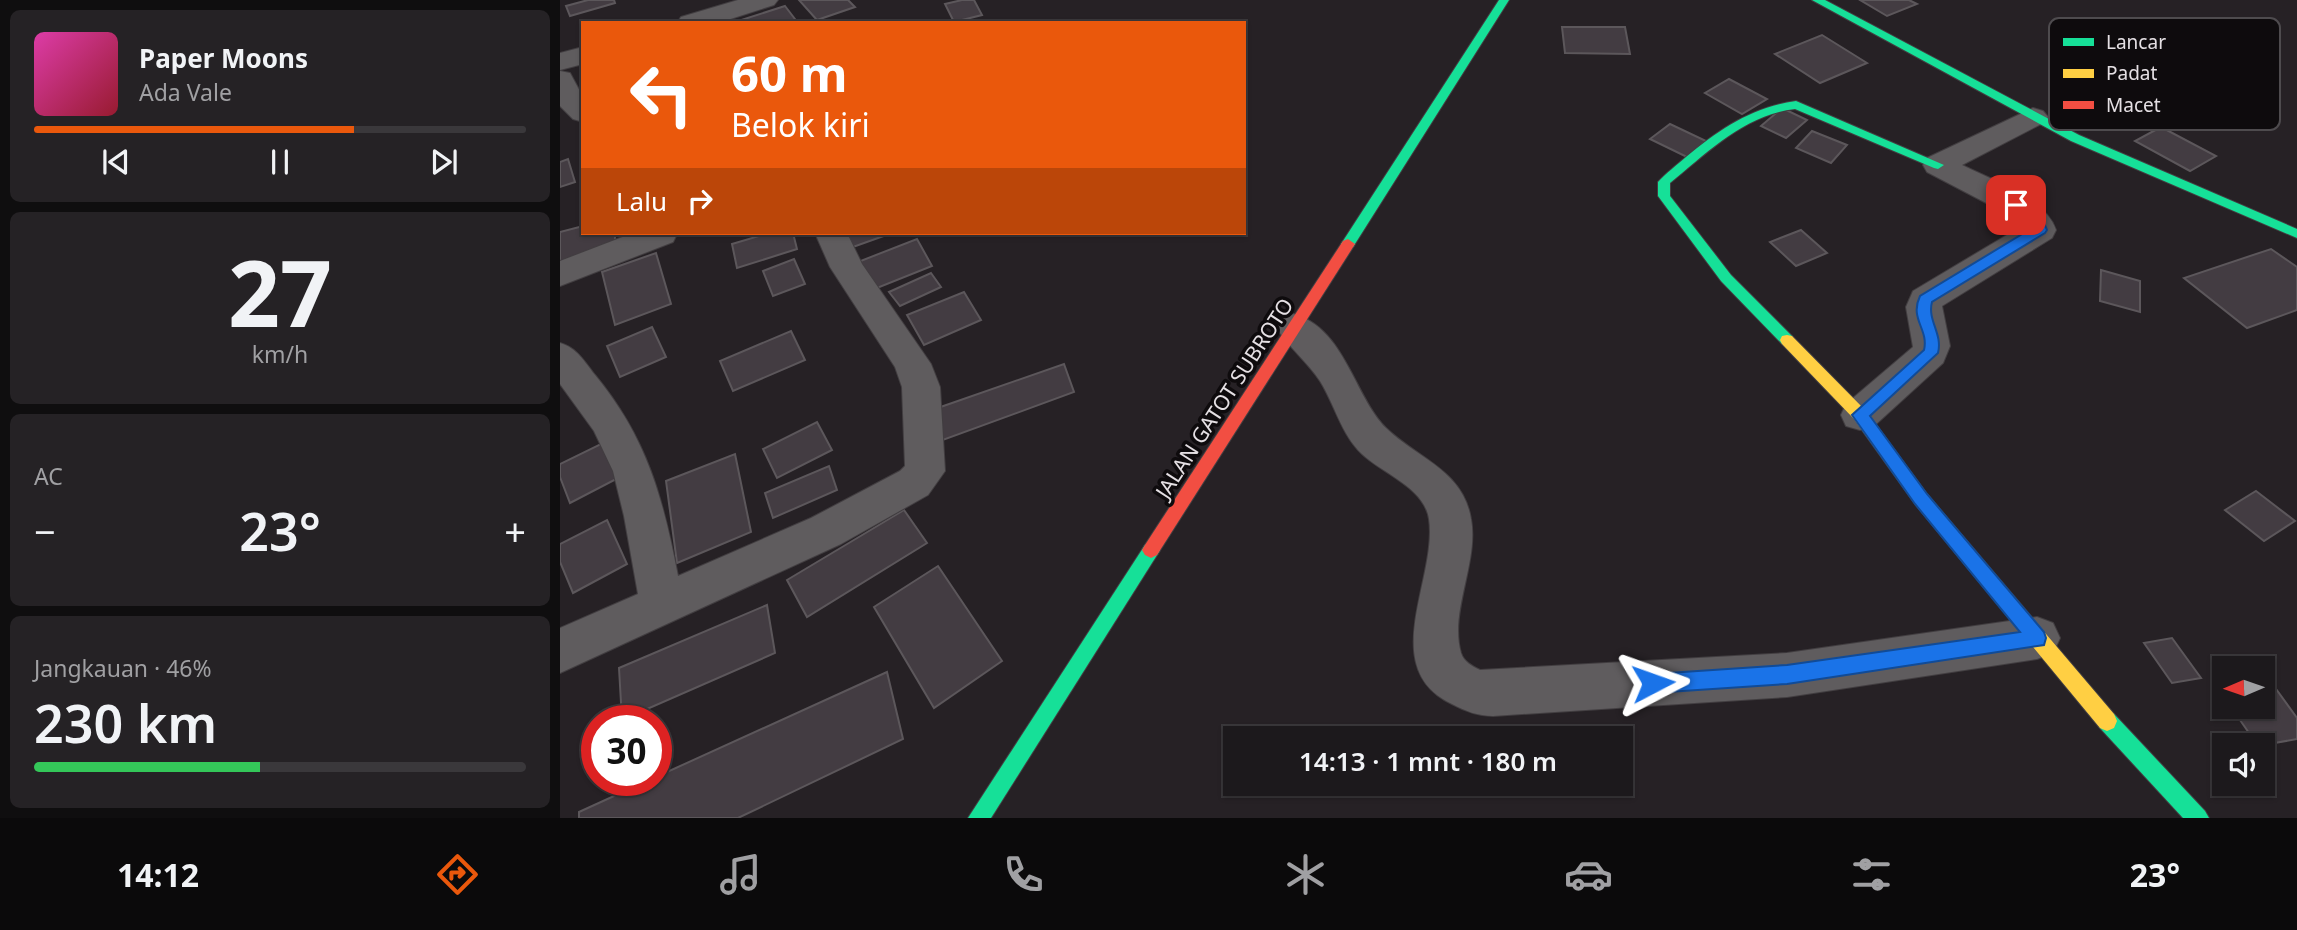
<!DOCTYPE html>
<html lang="id">
<meta charset="utf-8">
<style>
body{margin:0;font-family:"Noto Sans",sans-serif;background:#252225;color:#f1f3f6;height:100vh;display:flex;flex-direction:column;font-size:26px;white-space:nowrap}
*{box-sizing:border-box;margin:0}
p{font-size:23px;color:#a0a0a3}
.icon{flex:none;width:38px;height:38px;fill:none;stroke:currentColor;stroke-width:2;stroke-linecap:round;stroke-linejoin:round}
.map{position:relative;flex:1;overflow:hidden}
.panel{display:flex;flex-direction:column;gap:10px;padding:10px;background:#0f0e0f;width:560px}
.panel>*{flex:none}
.guide{position:absolute;left:21px;top:21px;width:665px;height:214px;border-radius:0px;box-shadow:0 2px 5px #0004,0 0 0 2px #3a383b;background:#ea580c;color:#fff;overflow:hidden}
.needle{width:46px;rotate:268deg}
.buttons{position:absolute;left:1652px;top:656px;display:grid;gap:14px}
.buttons a{display:grid;place-items:center;width:63px;height:63px;border-radius:0px;background:#1c191c;box-shadow:0 2px 5px #0004,0 0 0 2px #3a383b;font-size:35px}
.speed{position:absolute;left:21px;top:705px;display:flex;gap:14px;font-size:35px;font-weight:700;text-align:center}
.speed>*{display:grid;place-content:center;width:91px;height:91px;border-radius:50%;background:#1c191c;box-shadow:0 2px 5px #0004,0 0 0 2px #3a383b;line-height:1}
.speed .limit{border:10px solid #d22;background:#fff;color:#111}
.pin{position:absolute;display:grid;place-items:center;width:60px;height:60px;color:#fff;margin:-30px;border-radius:14px;box-shadow:0 4px 10px #0006}
.me{position:absolute;width:77px;margin:-38px;rotate:86deg;stroke-linejoin:round;filter:drop-shadow(0 0 5px #0008)}
.turn{display:flex;align-items:center;gap:24px;height:147px;padding:0 35px;font-size:32px}
.turn .icon{width:91px;height:91px;stroke-width:2.5}
.turn b{display:block;font-size:49px;line-height:60px}
.then{display:flex;align-items:center;height:66px;padding:0 35px;background:#0003;gap:14px;font-size:26px}
.big{font-size:52px;font-weight:600;line-height:1.1}
.panel .tile{flex:1;display:flex;flex-direction:column;justify-content:center;gap:10px;min-width:0;padding:0 24px;border-radius:10px;background:#252225}
.panel .dial{align-items:center;gap:0}
.dial b{font-size:91px;line-height:1}
.song{display:flex;align-items:center;gap:21px}
.cover{width:84px;height:84px;border-radius:10px;background:linear-gradient(135deg,hsl(320 70% 55%),hsl(350 70% 35%))}
.played{height:7px;border-radius:4px;background:linear-gradient(90deg,#ea580c 65%,#3a383b 65%)}
.keys{display:flex;justify-content:space-around;direction:ltr}
.heat{display:flex;justify-content:space-between;align-items:center;font-size:38px;direction:ltr}
.charge{height:10px;border-radius:5px;background:linear-gradient(90deg,#34c759 46%,#3a383b 0)}
.trip{position:absolute;left:663px;top:726px;width:410px;height:70px;border-radius:0px;background:#1c191c;box-shadow:0 2px 5px #0004,0 0 0 2px #3a383b;font-weight:600;line-height:70px;text-align:center}
.menu{display:flex;height:112px;justify-content:space-around;align-items:center;background:#0b0a0b;color:#a0a0a3}
.menu .icon{width:49px;height:49px}
.menu .active{color:#ea580c}
.menu b{font-size:32px;color:#f1f3f6}
main{display:flex;flex:1;min-height:0}
.map>svg:first-child{display:block}
.building{fill:#433c42;stroke:#5c575b;stroke-width:2}
.lines{fill:none;stroke-linecap:round;stroke-linejoin:round}
.street-casing{stroke:#423e41;stroke-width:2}
.fast-casing{stroke:#423e41;stroke-width:2}
.slow-casing{stroke:#423e41;stroke-width:2}
.jam-casing{stroke:#423e41;stroke-width:2}
.street{fill:#5f5c5e;fill-rule:evenodd}
.fast{fill:#16e098;fill-rule:evenodd}
.slow{fill:#ffcf43;fill-rule:evenodd}
.jam{fill:#f24e42;fill-rule:evenodd}
.route{fill:#1a73e8;stroke:#114b97;stroke-width:2}
.labels{text-anchor:middle;dominant-baseline:central;stroke-width:7;stroke-linejoin:round;paint-order:stroke}
.street-label{font-size:21px;fill:#e5e0e4;stroke:#0e0b0d}
.key{fill:#0e0b0d;stroke:#4e4b4e;stroke-width:2}
.key-label{font-size:19px;fill:#e5e0e4}
</style>
<main>
<section class="panel">
<div class="tile">
<div class="song"><i class="cover"></i><div><b>Paper Moons</b><p>Ada Vale</p></div></div>
<div class="played"></div>
<div class="keys"><svg class="icon" aria-label="previous" viewBox="0 0 24 24"><path d="M18 5L8 12l10 7zM5 5v14"/></svg><svg class="icon" aria-label="pause" viewBox="0 0 24 24"><path d="M8 5v14M16 5v14"/></svg><svg class="icon" aria-label="next" viewBox="0 0 24 24"><path d="M6 5l10 7-10 7zM19 5v14"/></svg></div>
</div>
<div class="tile dial"><b>27</b><p>km/h</p></div>
<div class="tile"><p>AC</p>
<div class="heat"><a>−</a><b class="big">23°</b><a>+</a></div>
</div>
<div class="tile"><p>Jangkauan · 46%</p><b class="big">230 km</b><div class="charge"></div></div>
</section>
<div class="map">
<svg width="1737" height="818" viewBox="0 0 1737 818">
<rect width="100%" height="100%" fill="#262125"/>
<g class="building">
<polygon points="28,0 54,0 55,3 10,16 6,6"/>
<polygon points="239,0 288,0 295,7 257,20"/>
<polygon points="402,0 414,0 422,15 394,22 385,4"/>
<polygon points="1300,0 1349,0 1357,4 1327,16"/>
<polygon points="225,6 238,23 172,23"/>
<polygon points="1002,27 1065,27 1070,54 1005,53"/>
<polygon points="1262,35 1307,63 1260,83 1215,54"/>
<polygon points="1169,79 1207,99 1182,114 1145,93"/>
<polygon points="1222,108 1247,120 1226,138 1201,126"/>
<polygon points="1110,124 1146,141 1127,157 1090,139"/>
<polygon points="1601,127 1656,156 1630,171 1575,141"/>
<polygon points="1252,131 1287,145 1271,163 1236,148"/>
<polygon points="8,159 15,182 0,187 0,162"/>
<polygon points="23,226 23,233 55,233 55,246 0,262 0,232"/>
<polygon points="1241,230 1267,253 1236,266 1210,242"/>
<polygon points="209,233 233,233 237,249 177,268 172,244"/>
<polygon points="287,233 332,233 293,247"/>
<polygon points="357,239 372,266 312,290 298,262"/>
<polygon points="1711,249 1737,267 1737,310 1687,328 1624,278"/>
<polygon points="96,253 111,304 55,325 42,272"/>
<polygon points="234,259 245,284 213,296 203,271"/>
<polygon points="1541,270 1580,281 1580,312 1540,301"/>
<polygon points="371,273 381,287 340,306 329,292"/>
<polygon points="404,292 421,320 364,345 347,315"/>
<polygon points="92,327 106,357 60,377 47,346"/>
<polygon points="231,331 245,360 173,391 160,361"/>
<polygon points="504,364 514,392 380,441 372,410"/>
<polygon points="257,422 272,450 217,478 203,449"/>
<polygon points="47,441 62,476 10,503 0,477 0,464"/>
<polygon points="175,454 191,532 117,563 106,481"/>
<polygon points="269,466 277,490 213,518 205,493"/>
<polygon points="1696,491 1735,521 1704,541 1665,510"/>
<polygon points="344,510 367,543 247,617 227,580"/>
<polygon points="47,520 67,564 13,593 0,562 0,544"/>
<polygon points="378,566 442,661 374,708 314,607"/>
<polygon points="207,605 215,653 62,720 59,668"/>
<polygon points="1612,638 1641,678 1612,683 1584,643"/>
<polygon points="327,672 343,739 178,818 19,818 19,812 89,780 96,780 96,777"/>
<polygon points="1711,682 1737,718 1737,739 1698,746 1671,707 1703,707 1703,684"/>
</g>
<g class="lines">
<g class="street-casing">
<g id="street">
<polygon points="178,0 218,0 214,5 158,23 117,23 121,17"/>
<polygon points="23,47 23,64 0,70 0,53"/>
<polygon points="0,71 10,73 23,97 23,122 13,119 0,106"/>
<path d="M 1473,108 L 1483,111 L 1488,117 L 1483,123 L 1402,165 C 1431,180 1485,197 1496,230 L 1492,238 L 1382,306 L 1390,346 L 1383,363 L 1314,426 L 1300,430 L 1286,426 L 1281,415 L 1286,404 L 1353,347 L 1346,307 L 1353,291 L 1462,226 L 1455,218 L 1367,172 L 1363,165 L 1367,158 Z"/>
<polygon points="73,233 117,234 113,242 0,286 0,261"/>
<path d="M 255,233 L 287,233 L 302,264 L 371,364 L 380,387 L 385,471 L 368,495 L 281,544 L 0,673 L 0,628 L 78,594 L 64,516 L 53,471 L 34,431 L 0,384 L 0,343 C 17,348 24,361 35,375 C 87,438 103,498 118,576 L 251,518 L 340,471 L 345,466 L 342,387 L 335,367 L 270,267 Z"/>
<path d="M 734,314 C 785,329 794,396 826,428 C 858,459 903,470 911,519 C 919,562 889,612 901,653 C 904,662 912,666 920,670 L 1227,653 L 1477,617 L 1493,623 L 1500,638 L 1493,653 L 1477,659 L 1227,697 L 933,716 C 918,716 905,711 892,704 C 816,668 878,578 869,519 C 864,487 823,474 802,454 C 781,434 775,405 760,381 C 747,361 728,347 716,327 L 721,318 Z"/>
</g>
</g>
<g class="fast-casing">
<g id="fast">
<polygon points="939,0 949,0 793,247 783,247 781,244 783,241"/>
<polygon points="1252,0 1265,0 1519,135 1737,229 1737,238 1511,141"/>
<path d="M 1236,101 L 1384,165 L 1378,169 L 1374,168 L 1235,109 C 1184,115 1148,152 1110,183 L 1110,196 L 1171,275 L 1232,336 L 1234,340 L 1232,344 L 1222,344 L 1161,281 L 1098,196 L 1098,182 C 1106,173 1117,165 1126,157 C 1160,129 1192,107 1236,101 Z"/>
<polygon points="591,542 597,545 600,550 597,555 431,818 408,818 585,545"/>
<polygon points="1547,711 1554,714 1645,811 1649,818 1623,818 1540,728 1537,721 1540,714"/>
</g>
</g>
<g class="slow-casing">
<polygon id="slow" points="1227,335 1232,336 1306,411 1367,494 1554,714 1557,721 1554,728 1547,731 1540,728 1355,504 1294,419 1222,344 1220,340 1222,336"/>
</g>
<g class="jam-casing">
<polygon id="jam" points="788,239 795,244 597,555 591,558 585,555 582,550 585,545 783,241"/>
</g>
<use href="#street" class="street"/>
<use href="#fast" class="fast"/>
<use href="#slow" class="slow"/>
<use href="#jam" class="jam"/>
</g>
<path class="route" d="M 1456,201 L 1482,218 L 1487,230 L 1485,233 L 1372,302 C 1367,320 1383,334 1378,353 L 1310,416 L 1367,494 L 1484,632 L 1486,638 L 1484,645 L 1227,684 L 1093,693 L 1086,690 L 1084,683 L 1086,677 L 1093,674 L 1227,665 L 1460,632 L 1355,504 L 1292,415 L 1364,350 C 1369,329 1349,319 1360,296 L 1472,228 L 1471,223 L 1450,205 Z"/>
<g class="labels">
<g class="street-label">
<text transform="translate(664 398) rotate(-57)">JALAN GATOT SUBROTO</text>
</g>
</g>
<rect x="1489" y="18" width="231" height="112" rx="10" class="key"/>
<rect x="1503" y="38" width="31" height="8" fill="#16e098"/>
<rect x="1503" y="69" width="31" height="9" fill="#ffcf43"/>
<rect x="1503" y="101" width="31" height="8" fill="#f24e42"/>
<g class="key-label">
<text x="1546" y="49">Lancar</text>
<text x="1546" y="80">Padat</text>
<text x="1546" y="112">Macet</text>
</g>
</svg>
<div class="buttons">
<a><svg class="needle" viewBox="-14 -14 28 28"><path d="M0-13l5 13h-10z" fill="#e53935"/><path d="M0 13l5-13h-10z" fill="#a0a0a3"/></svg></a>
<a><svg class="icon" aria-label="sound" viewBox="0 0 24 24"><path d="M4 9h4l5-4v14l-5-4H4zM17 9q2 3 0 6"/></svg></a>
</div>
<div class="speed"><div class="limit">30</div></div>
<div class="pin" style="left:1456px;top:205px;background:#d93025"><svg class="icon" aria-label="arrive" viewBox="0 0 24 24"><path d="M6 21V4h12l-3 4 3 4H6"/></svg></div>
<svg class="me" style="left:1093px;top:683px" viewBox="-20 -20 40 40"><path d="M0-17L14 15 0 8-14 15z" fill="#1a73e8" stroke="#fff" stroke-width="4"/></svg>
<div class="trip">14:13 · 1 mnt · 180 m</div>
<div class="guide">
<div class="turn"><svg class="icon" aria-label="left" viewBox="0 0 24 24"><path d="M17 20v-9H6M10 6l-5 5 5 5"/></svg><div><b>60 m</b>Belok kiri</div></div>
<div class="then">Lalu<svg class="icon" aria-label="right" viewBox="0 0 24 24"><path d="M7 20v-9h11M14 6l5 5-5 5"/></svg></div>
</div>
</div>
</main>
<nav class="menu">
<b>14:12</b>
<svg class="icon active" aria-label="directions" viewBox="0 0 24 24"><path d="M12 3l9 9-9 9-9-9zM9 14v-3h6M13 9l2 2-2 2"/></svg>
<svg class="icon" aria-label="music" viewBox="0 0 24 24"><path d="M9 18V5l10-2v13"/><circle cx="6" cy="18" r="3"/><circle cx="16" cy="16" r="3"/></svg>
<svg class="icon" aria-label="phone" viewBox="0 0 24 24"><path d="M5 4h4l2 5-3 2q2 4 5 5l2-3 5 2v4C11 20 4 13 5 4z"/></svg>
<svg class="icon" aria-label="climate" viewBox="0 0 24 24"><path d="M12 3v18M4 7l16 10M4 17L20 7"/></svg>
<svg class="icon" aria-label="car" viewBox="0 0 24 24"><path d="M5 17H2v-5l4-1 3-4h7l3 4 3 1v5h-3M9 17h6M6 11h13"/><circle cx="7" cy="17" r="2"/><circle cx="17" cy="17" r="2"/></svg>
<svg class="icon" aria-label="filters" viewBox="0 0 24 24"><path d="M4 7h16M4 17h16"/><circle cx="9" cy="7" r="2"/><circle cx="15" cy="17" r="2"/></svg>
<b>23°</b>
</nav>
